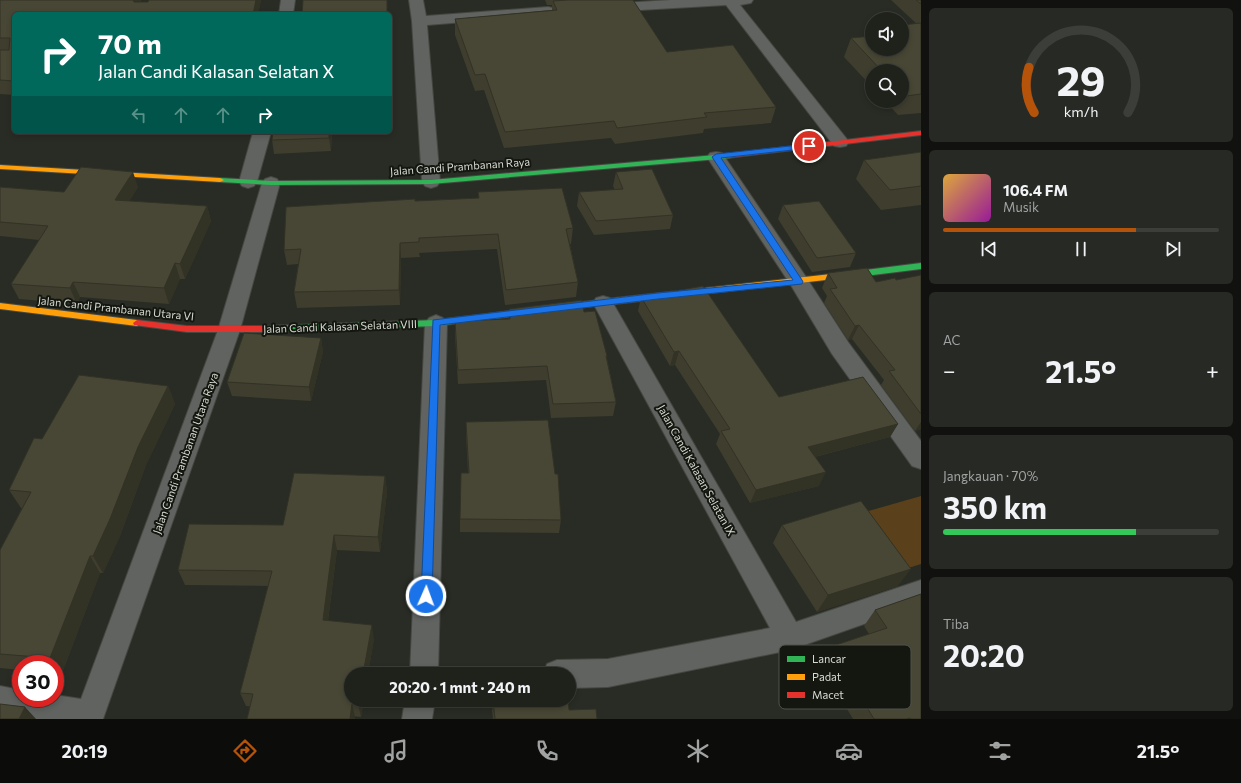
<!DOCTYPE html>
<html lang="id">
<meta charset="utf-8">
<style>
body{margin:0;font-family:Commissioner,sans-serif;background:#272924;color:#f1f3f6;height:100vh;display:flex;flex-direction:column;font-size:15px;white-space:nowrap}
*{box-sizing:border-box;margin:0}
p{font-size:13px;color:#a1a3a3}
.icon{flex:none;width:22px;height:22px;fill:none;stroke:currentColor;stroke-width:2;stroke-linecap:round;stroke-linejoin:round}
.map{position:relative;flex:1;overflow:hidden}
.side{display:flex;flex-direction:column;gap:8px;padding:8px;background:#11120f;width:320px}
.side>*{flex:none}
.hud{position:absolute;left:12px;top:12px;width:380px;height:122px;border-radius:6px;box-shadow:0 2px 6px #0003,0 0 0 1px #3c3e3a;background:#00695c;color:#fff;overflow:hidden}
.fabs{position:absolute;left:865px;top:12px;display:grid;gap:8px}
.fabs a{display:grid;place-items:center;width:44px;height:44px;border-radius:50%;background:#1f211b;box-shadow:0 2px 6px #0003,0 0 0 1px #3c3e3a;font-size:20px}
.speed{position:absolute;left:12px;top:655px;display:flex;gap:8px;font-size:20px;font-weight:700;text-align:center}
.speed>*{display:grid;place-content:center;width:52px;height:52px;border-radius:50%;background:#1f211b;box-shadow:0 2px 6px #0003,0 0 0 1px #3c3e3a;line-height:1}
.speed .limit{border:6px solid #d22;background:#fff;color:#111}
.pin{position:absolute;display:grid;place-items:center;width:34px;height:34px;color:#fff;margin:-17px;border:2px solid #fff;border-radius:50%;box-shadow:0 1px 4px #0007}
.me{position:absolute;width:44px;margin:-22px;rotate:2deg;stroke-linejoin:round;filter:drop-shadow(0 0 3px #0008)}
.turn{display:flex;align-items:center;gap:14px;height:84px;padding:0 20px;font-size:18px}
.turn .icon{width:52px;height:52px;stroke-width:2.5}
.turn b{display:block;font-size:28px;line-height:34px}
.lanes{display:flex;align-items:center;height:38px;padding:0 20px;background:#0003;justify-content:center;gap:20px;direction:ltr}
.lanes .off{opacity:.35}
.big{font-size:30px;font-weight:700;line-height:1.1}
.side .card{flex:1;display:flex;flex-direction:column;justify-content:center;gap:6px;min-width:0;padding:0 14px;border-radius:6px;background:#272924}
.side .dial{align-items:center;gap:0}
.dial svg{height:104px;overflow:visible;fill:none;stroke:#3c3e3a;stroke-width:7;stroke-linecap:round;text-anchor:middle}
.dial text{fill:#f1f3f6;stroke:none}
.song{display:flex;align-items:center;gap:12px}
.cover{width:48px;height:48px;border-radius:6px;background:linear-gradient(135deg,hsl(40 70% 55%),hsl(300 70% 35%))}
.played{height:4px;border-radius:2px;background:linear-gradient(90deg,#b45309 70%,#3c3e3a 70%)}
.keys{display:flex;justify-content:space-around;direction:ltr}
.heat{display:flex;justify-content:space-between;align-items:center;font-size:22px;direction:ltr}
.charge{height:6px;border-radius:3px;background:linear-gradient(90deg,#34c759 70%,#3c3e3a 0)}
.trip{position:absolute;left:344px;top:667px;width:232px;height:40px;border-radius:20px;background:#1f211b;box-shadow:0 2px 6px #0003,0 0 0 1px #3c3e3a;font-weight:700;line-height:40px;text-align:center}
.dock{display:flex;height:64px;justify-content:space-around;align-items:center;background:#0c0d0b;color:#a1a3a3}
.dock .icon{width:28px;height:28px}
.dock .selected{color:#b45309}
.dock b{font-size:18px;color:#f1f3f6}
main{display:flex;flex:1;min-height:0}
.map>svg:first-child{display:block}
.green{fill:#5a401b}
.lines{fill:none;stroke-linecap:round;stroke-linejoin:round}
.street-casing{stroke:#454741;stroke-width:2}
.fast-casing{stroke:#454741;stroke-width:2}
.slow-casing{stroke:#454741;stroke-width:2}
.jam-casing{stroke:#454741;stroke-width:2}
.street{fill:#606360;fill-rule:evenodd}
.fast{fill:#30b455;fill-rule:evenodd}
.slow{fill:#ff9f0a;fill-rule:evenodd}
.jam{fill:#e5322d;fill-rule:evenodd}
.wall{fill:#3e3d2e}
.shaded-wall{fill:#323225}
.building{fill:#484735;stroke:#323225}
.route{fill:#1a73e8;stroke:#114b97}
.labels{text-anchor:middle;dominant-baseline:central;stroke-width:4;stroke-linejoin:round;paint-order:stroke}
.street-label{font-size:11px;fill:#d7dbd2;stroke:#141710}
.key{fill:#141710;stroke:#4e524a;stroke-width:1}
.key-label{font-size:11px;fill:#d7dbd2}
</style>
<main>
<div class="map">
<svg width="921" height="719" viewBox="0 0 921 719">
<rect width="100%" height="100%" fill="#292c24"/>
<polygon class="green" points="921,496 921,564 899,571 858,514"/>
<g class="lines">
<g class="street-casing">
<g id="street">
<polygon points="281,0 295,0 293,14 279,14"/>
<polygon points="409,0 423,0 426,16 548,7 553,8 555,11 553,14 548,15 427,25 440,182 437,186 431,188 425,186 422,182 412,21"/>
<polygon points="671,0 753,0 751,3 740,5 846,138 849,142 846,146 840,147 834,146 726,5 606,12 601,11 599,8 601,5 606,4"/>
<polygon points="253,132 271,132 257,182 254,186 248,188 242,186 239,182"/>
<polygon points="716,152 722,153 806,277 848,342 921,441 921,469 912,466 832,354 792,287 707,157 710,153"/>
<polygon points="271,177 277,179 280,183 240,330 103,719 21,719 0,716 0,686 21,690 21,698 55,698 55,695 81,699 218,330 262,183 265,179"/>
<polygon points="603,296 610,298 796,622 921,580 921,604 790,650 608,687 569,688 569,674 543,674 547,664 557,660 608,659 770,628 593,303 596,298"/>
<polygon points="436,315 443,318 447,323 438,674 410,674 425,323 429,318"/>
<polygon points="405,700 435,700 432,719 402,719"/>
</g>
</g>
<g class="fast-casing">
<g id="fast">
<polygon points="727,154 730,154 730,158 431,184 271,185 220,182 216,180 220,178 271,181 431,180"/>
<polygon points="921,263 921,269 849,278 845,275 849,272"/>
<polygon points="615,298 618,299 619,301 618,303 436,326 264,332 260,329 264,326 436,320"/>
</g>
</g>
<g class="slow-casing">
<g id="slow">
<polygon points="0,165 220,178 224,180 220,182 0,169"/>
<polygon points="849,272 853,275 852,277 615,304 611,301 615,298"/>
<polygon points="0,303 137,320 141,323 137,326 0,309"/>
</g>
</g>
<g class="jam-casing">
<g id="jam">
<polygon points="921,131 921,135 727,158 723,156 727,154"/>
<polygon points="137,320 187,326 264,326 268,329 264,332 187,332 134,325 133,323"/>
</g>
</g>
<use href="#street" class="street"/>
<use href="#fast" class="fast"/>
<use href="#slow" class="slow"/>
<use href="#jam" class="jam"/>
</g>
<g class="wall">
<polygon points="0,0 141,0 141,2 261,0 258,14 14,14 14,95 0,94"/>
<polygon points="545,0 633,0 667,52 776,107 771,123 704,129 703,133 615,144 611,138 504,148 484,90 475,91 455,35 455,19 552,10 552,5 547,5"/>
<polygon points="891,0 921,0 921,113 898,115 885,101 902,101 902,71 872,71 872,87 844,57 851,38 872,49 917,24"/>
<polygon points="273,132 332,132 331,151 274,154 272,140"/>
<polygon points="921,152 921,205 881,210 856,179 864,160"/>
<polygon points="616,172 673,215 670,229 594,235 577,206 579,192 615,190 613,186"/>
<polygon points="0,187 64,192 138,187 129,201 207,206 211,221 185,279 180,279 169,304 80,297 77,304 19,299 11,284 39,240 0,236"/>
<polygon points="478,192 573,228 571,244 570,244 578,282 576,297 505,305 497,249 419,253 420,257 401,258 400,305 297,308 294,292 298,264 287,265 284,250 415,201 478,198"/>
<polygon points="783,205 856,253 850,267 812,272 778,219"/>
<polygon points="828,273 876,282 896,280 921,275 921,429 915,431 881,385 884,380 852,339 848,340 824,303 827,296 822,288"/>
<polygon points="641,297 779,397 898,424 890,437 815,457 819,486 750,503 716,444 720,434 675,365 670,366 638,311"/>
<polygon points="509,309 584,312 607,356 607,359 616,402 613,416 551,418 546,380 458,384 455,335 455,321 508,319"/>
<polygon points="321,338 323,352 311,401 232,396 227,382"/>
<polygon points="168,386 175,404 146,465 120,536 103,573 100,573 62,673 55,672 55,664 21,664 21,670 0,668 0,550 22,508 21,508 9,490 42,439"/>
<polygon points="466,422 555,474 561,520 559,533 460,532 460,519 468,473 466,435"/>
<polygon points="385,476 387,492 380,552 337,550 328,621 374,639 368,674 351,674 364,700 361,717 246,706 240,693 268,586 185,585 178,570 283,525"/>
<polygon points="782,525 898,586 817,612 773,543"/>
<polygon points="921,594 921,719 853,719 819,662 830,647 869,634 864,626 875,610"/>
<polygon points="493,700 568,700 569,710 597,719 493,719 492,711"/>
</g>
<g class="shaded-wall">
<polygon points="133,0 141,0 137,14"/>
<polygon points="256,0 261,0 258,14 253,14"/>
<polygon points="329,132 332,132 331,151 329,138"/>
<polygon points="133,172 138,187 121,215 115,200"/>
<polygon points="207,206 211,221 185,279 180,264"/>
<polygon points="400,243 401,258 400,305 399,290"/>
<polygon points="175,263 180,279 169,304 164,288"/>
<polygon points="73,282 80,297 77,304 70,288"/>
<polygon points="859,325 852,339 848,340 855,326"/>
<polygon points="321,338 323,352 311,401 309,387"/>
<polygon points="679,351 675,365 670,366 674,352"/>
<polygon points="168,386 175,404 146,465 120,536 103,573 93,556 138,447"/>
<polygon points="921,422 921,429 915,431"/>
<polygon points="898,424 890,437 802,460 808,447"/>
<polygon points="826,472 819,486 750,503 756,490"/>
<polygon points="385,476 387,492 380,552 378,537"/>
<polygon points="334,535 337,550 326,634 323,620"/>
<polygon points="90,556 100,573 62,673 50,658"/>
<polygon points="911,569 898,586 817,612 828,595"/>
<polygon points="372,625 374,639 368,674 363,674"/>
<polygon points="359,700 364,700 361,717 358,704"/>
<polygon points="352,704 355,717 355,719 350,719"/>
<polygon points="25,707 36,719 19,719"/>
</g>
<g class="building">
<polygon points="0,0 133,0 134,2 148,2 149,0 256,0 253,14 14,14 14,81 0,80 0,50 9,50 10,38 0,38"/>
<polygon points="303,0 387,0 387,14 302,14"/>
<polygon points="568,0 633,0 667,52 733,45 776,107 704,113 707,117 617,128 614,121 505,132 485,74 475,75 455,19 557,10 553,1"/>
<polygon points="916,0 921,0 921,4"/>
<polygon points="921,23 921,94 906,96 902,92 902,71 882,71 851,38 872,36 872,49 902,49 902,25"/>
<polygon points="273,132 329,132 329,138 272,140"/>
<polygon points="921,152 921,186 890,190 864,160"/>
<polygon points="81,167 133,172 115,200 207,206 180,264 175,263 164,288 73,282 70,288 11,284 48,226 0,222 0,187 64,192"/>
<polygon points="652,169 673,215 596,221 579,192 623,189 616,172"/>
<polygon points="562,188 573,228 566,229 578,282 506,290 498,234 419,238 419,242 400,243 399,290 294,292 301,249 284,250 286,207 415,199 415,201 479,198 478,192"/>
<polygon points="819,201 856,253 817,258 783,205"/>
<polygon points="867,268 876,282 895,278 896,280 921,275 921,414 889,371 895,370 859,325 855,326 830,289 837,288 828,273"/>
<polygon points="703,286 779,397 863,377 898,424 808,447 826,472 756,490 721,431 730,429 679,351 674,352 641,297"/>
<polygon points="582,300 584,312 595,311 607,356 606,356 616,402 553,404 547,366 458,370 455,321 510,319 509,309"/>
<polygon points="244,333 321,338 309,387 227,382"/>
<polygon points="79,375 168,386 138,447 110,519 93,556 90,556 50,658 0,654 0,550 31,492 9,490 34,438 42,439"/>
<polygon points="548,420 555,474 558,474 561,520 460,519 461,473 469,473 466,422"/>
<polygon points="294,473 385,476 378,537 334,535 323,620 372,625 363,674 351,674 351,700 359,700 358,704 352,704 350,719 247,719 253,694 240,693 272,571 178,570 189,524 283,525"/>
<polygon points="861,501 911,569 828,595 782,525"/>
<polygon points="921,594 921,719 911,719 910,718 906,719 874,719 830,647 887,628 875,610"/>
<polygon points="493,700 568,700 569,710 596,709 597,719 495,719"/>
<polygon points="0,704 25,707 19,719 0,719"/>
</g>
<polygon class="route" points="809,144 811,144 811,148 721,158 802,280 803,282 802,284 658,299 440,325 432,596 430,599 426,601 422,599 421,596 433,320 658,293 793,280 712,157 716,154"/>
<g class="labels">
<g class="street-label">
<text transform="translate(460 166) rotate(-4)">Jalan Candi Prambanan Raya</text>
<text transform="translate(116 308) rotate(6)">Jalan Candi Prambanan Utara VI</text>
<text transform="translate(340 326) rotate(-2)">Jalan Candi Kalasan Selatan VIII</text>
<text transform="translate(185 453) rotate(-70)">Jalan Candi Prambanan Utara Raya</text>
<text transform="translate(697 470) rotate(61)">Jalan Candi Kalasan Selatan IX</text>
</g>
</g>
<rect x="779" y="645" width="132" height="64" rx="6" class="key"/>
<rect x="787" y="656" width="18" height="6" fill="#30b455"/>
<rect x="787" y="674" width="18" height="6" fill="#ff9f0a"/>
<rect x="787" y="692" width="18" height="6" fill="#e5322d"/>
<g class="key-label">
<text x="812" y="663">Lancar</text>
<text x="812" y="681">Padat</text>
<text x="812" y="699">Macet</text>
</g>
</svg>
<div class="fabs">
<a><svg class="icon" aria-label="sound" viewBox="0 0 24 24"><path d="M4 9h4l5-4v14l-5-4H4zM17 9q2 3 0 6"/></svg></a>
<a><svg class="icon" aria-label="search" viewBox="0 0 24 24"><circle cx="10" cy="10" r="6"/><path d="M15 15l6 6"/></svg></a>
</div>
<div class="speed"><div class="limit">30</div></div>
<div class="pin" style="left:809px;top:146px;background:#d93025"><svg class="icon" aria-label="arrive" viewBox="0 0 24 24"><path d="M6 21V4h12l-3 4 3 4H6"/></svg></div>
<svg class="me" style="left:426px;top:596px" viewBox="-20 -20 40 40"><circle r="17" fill="#1a73e8" stroke="#fff" stroke-width="3"/><path d="M0-11L8 9 0 5-8 9z" fill="#fff"/></svg>
<div class="trip">20:20 · 1 mnt · 240 m</div>
<div class="hud">
<div class="turn"><svg class="icon" aria-label="right" viewBox="0 0 24 24"><path d="M7 20v-9h11M14 6l5 5-5 5"/></svg><div><b>70 m</b>Jalan Candi Kalasan Selatan X</div></div>
<div class="lanes"><svg class="icon off" aria-label="left" viewBox="0 0 24 24"><path d="M17 20v-9H6M10 6l-5 5 5 5"/></svg><svg class="icon off" aria-label="ahead" viewBox="0 0 24 24"><path d="M12 20V5M6 11l6-6 6 6"/></svg><svg class="icon off" aria-label="ahead" viewBox="0 0 24 24"><path d="M12 20V5M6 11l6-6 6 6"/></svg><svg class="icon" aria-label="right" viewBox="0 0 24 24"><path d="M7 20v-9h11M14 6l5 5-5 5"/></svg></div>
</div>
</div>
<section class="side">
<div class="card dial"><svg viewBox="0 0 100 80">
<path d="M14 69A42 42 0 1 1 86 69"/>
<path d="M14 69A42 42 0 0 1 10 34" stroke="#b45309"/>
<text x="50" y="56" font-size="32" font-weight="700">29</text>
<text x="50" y="72" font-size="11">km/h</text>
</svg></div>
<div class="card">
<div class="song"><i class="cover"></i><div><b>106.4 FM</b><p>Musik</p></div></div>
<div class="played"></div>
<div class="keys"><svg class="icon" aria-label="previous" viewBox="0 0 24 24"><path d="M18 5L8 12l10 7zM5 5v14"/></svg><svg class="icon" aria-label="pause" viewBox="0 0 24 24"><path d="M8 5v14M16 5v14"/></svg><svg class="icon" aria-label="next" viewBox="0 0 24 24"><path d="M6 5l10 7-10 7zM19 5v14"/></svg></div>
</div>
<div class="card"><p>AC</p>
<div class="heat"><a>−</a><b class="big">21.5°</b><a>+</a></div>
</div>
<div class="card"><p>Jangkauan · 70%</p><b class="big">350 km</b><div class="charge"></div></div>
<div class="card"><p>Tiba</p><b class="big">20:20</b></div>
</section>
</main>
<nav class="dock">
<b>20:19</b>
<svg class="icon selected" aria-label="directions" viewBox="0 0 24 24"><path d="M12 3l9 9-9 9-9-9zM9 14v-3h6M13 9l2 2-2 2"/></svg>
<svg class="icon" aria-label="music" viewBox="0 0 24 24"><path d="M9 18V5l10-2v13"/><circle cx="6" cy="18" r="3"/><circle cx="16" cy="16" r="3"/></svg>
<svg class="icon" aria-label="phone" viewBox="0 0 24 24"><path d="M5 4h4l2 5-3 2q2 4 5 5l2-3 5 2v4C11 20 4 13 5 4z"/></svg>
<svg class="icon" aria-label="climate" viewBox="0 0 24 24"><path d="M12 3v18M4 7l16 10M4 17L20 7"/></svg>
<svg class="icon" aria-label="car" viewBox="0 0 24 24"><path d="M5 17H2v-5l4-1 3-4h7l3 4 3 1v5h-3M9 17h6M6 11h13"/><circle cx="7" cy="17" r="2"/><circle cx="17" cy="17" r="2"/></svg>
<svg class="icon" aria-label="filters" viewBox="0 0 24 24"><path d="M4 7h16M4 17h16"/><circle cx="9" cy="7" r="2"/><circle cx="15" cy="17" r="2"/></svg>
<b>21.5°</b>
</nav>
